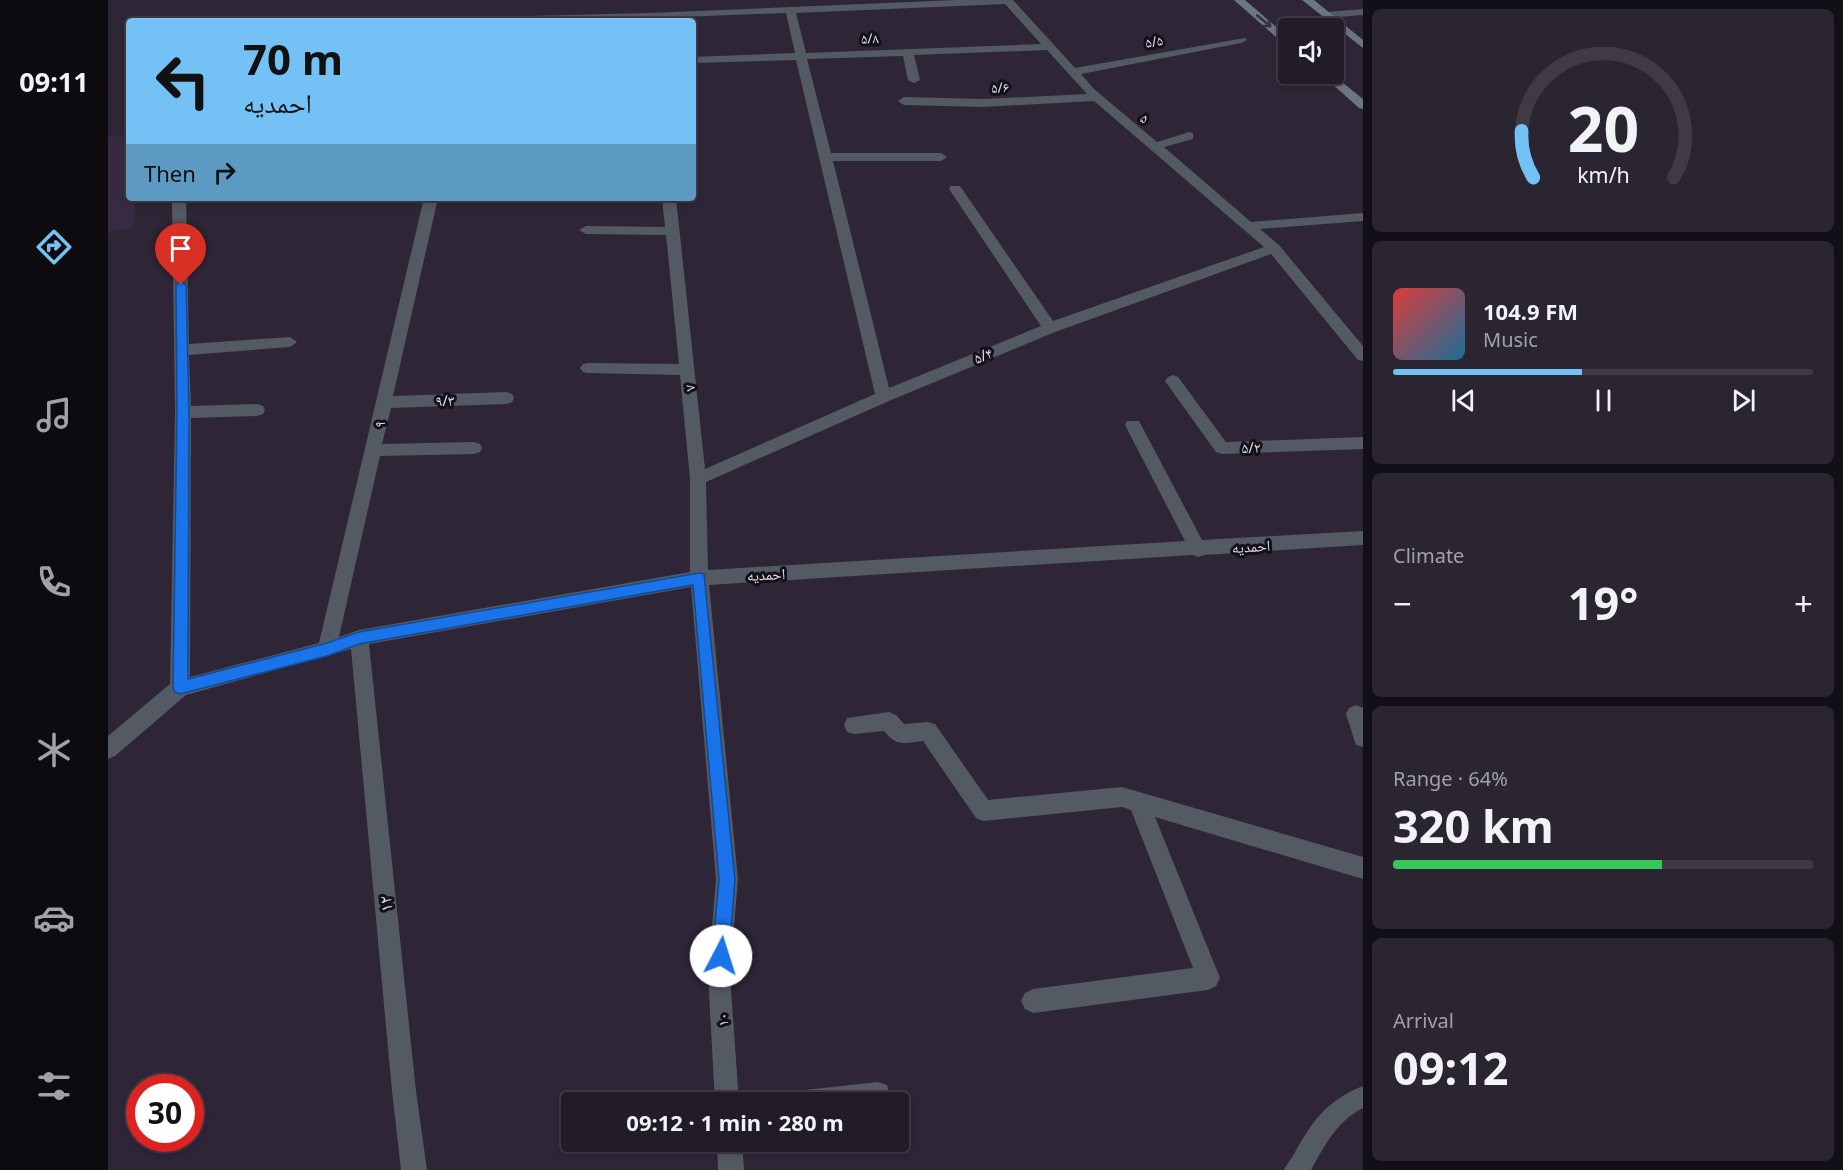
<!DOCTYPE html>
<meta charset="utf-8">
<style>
body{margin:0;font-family:"Noto Sans","Noto Naskh Arabic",sans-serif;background:#2a2531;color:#f1f3f6;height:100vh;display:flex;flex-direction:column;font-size:22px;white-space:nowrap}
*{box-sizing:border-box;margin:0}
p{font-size:20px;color:#a2a1a8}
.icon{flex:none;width:33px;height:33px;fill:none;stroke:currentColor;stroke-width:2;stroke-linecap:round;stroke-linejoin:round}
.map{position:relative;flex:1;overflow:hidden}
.side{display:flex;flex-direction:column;gap:9px;padding:9px;background:#130f17;width:480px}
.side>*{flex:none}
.banner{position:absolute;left:18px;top:18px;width:570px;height:183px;border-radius:6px;box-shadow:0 3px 9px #0003,0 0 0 2px #3f3a46;background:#73c1f5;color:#111;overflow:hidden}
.controls{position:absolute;left:1170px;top:18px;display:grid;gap:12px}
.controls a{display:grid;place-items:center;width:66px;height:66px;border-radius:6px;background:#221c29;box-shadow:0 3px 9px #0003,0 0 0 2px #3f3a46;font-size:30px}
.speed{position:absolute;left:18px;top:1074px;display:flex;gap:12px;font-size:30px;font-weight:700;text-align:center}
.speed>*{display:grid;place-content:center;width:78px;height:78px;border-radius:50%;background:#221c29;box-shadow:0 3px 9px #0003,0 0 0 2px #3f3a46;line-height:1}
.speed .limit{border:9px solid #d22;background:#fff;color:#111}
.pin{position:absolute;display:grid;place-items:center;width:51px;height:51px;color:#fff;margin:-62px -26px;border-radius:50% 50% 50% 0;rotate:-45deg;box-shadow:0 0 6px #0007}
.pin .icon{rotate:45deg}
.me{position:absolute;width:66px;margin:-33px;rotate:5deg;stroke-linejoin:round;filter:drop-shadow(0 0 4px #0008)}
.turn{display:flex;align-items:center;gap:21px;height:126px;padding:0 18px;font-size:27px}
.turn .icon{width:78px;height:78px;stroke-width:2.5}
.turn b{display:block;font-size:42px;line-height:51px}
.then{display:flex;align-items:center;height:57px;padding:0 18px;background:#0003;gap:12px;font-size:22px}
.big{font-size:45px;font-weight:700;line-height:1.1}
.side .card{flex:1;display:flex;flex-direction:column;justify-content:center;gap:9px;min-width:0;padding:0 21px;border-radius:9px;background:#2a2531}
.side .dial{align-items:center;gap:0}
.dial svg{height:156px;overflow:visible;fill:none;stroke:#3f3a46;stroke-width:7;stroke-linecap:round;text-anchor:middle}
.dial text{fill:#f1f3f6;stroke:none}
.song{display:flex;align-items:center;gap:18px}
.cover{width:72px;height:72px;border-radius:9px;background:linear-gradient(135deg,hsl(0 70% 55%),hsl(200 70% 35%))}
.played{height:6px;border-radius:3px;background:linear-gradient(90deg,#73c1f5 45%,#3f3a46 45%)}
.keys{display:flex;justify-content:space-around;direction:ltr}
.heat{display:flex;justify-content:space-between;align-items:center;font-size:33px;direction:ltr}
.charge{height:9px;border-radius:4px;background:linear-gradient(90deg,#34c759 64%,#3f3a46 0)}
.trip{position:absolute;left:453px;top:1092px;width:348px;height:60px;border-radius:6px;background:#221c29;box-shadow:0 3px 9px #0003,0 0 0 2px #3f3a46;font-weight:700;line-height:60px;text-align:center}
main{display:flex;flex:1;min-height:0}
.tab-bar{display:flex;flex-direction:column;width:108px;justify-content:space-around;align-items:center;background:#0e0b10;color:#a2a1a8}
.tab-bar .icon{width:42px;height:42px}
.tab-bar .on{color:#73c1f5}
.tab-bar b{font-size:27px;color:#f1f3f6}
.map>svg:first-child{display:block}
.built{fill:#372b43}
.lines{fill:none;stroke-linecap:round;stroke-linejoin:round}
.lane{fill:#545a63;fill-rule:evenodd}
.street{fill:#545a63;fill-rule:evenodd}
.secondary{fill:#6c7582;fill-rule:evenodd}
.oneway{stroke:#33333e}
.route{fill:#1a73e8;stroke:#114b97;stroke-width:1.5}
.labels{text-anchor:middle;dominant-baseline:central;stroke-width:6;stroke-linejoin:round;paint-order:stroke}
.far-street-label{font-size:14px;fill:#e3deea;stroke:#141019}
.street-label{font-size:15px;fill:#e3deea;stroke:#141019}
.near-street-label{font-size:18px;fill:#e3deea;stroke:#141019}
</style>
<main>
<nav class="tab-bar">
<b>09:11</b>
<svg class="icon on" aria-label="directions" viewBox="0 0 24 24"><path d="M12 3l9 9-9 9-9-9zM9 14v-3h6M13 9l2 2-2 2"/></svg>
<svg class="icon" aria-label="music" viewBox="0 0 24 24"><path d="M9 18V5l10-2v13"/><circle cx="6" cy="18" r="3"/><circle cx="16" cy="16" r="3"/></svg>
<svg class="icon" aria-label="phone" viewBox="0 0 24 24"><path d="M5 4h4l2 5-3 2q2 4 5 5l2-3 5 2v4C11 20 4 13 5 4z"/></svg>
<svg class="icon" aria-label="climate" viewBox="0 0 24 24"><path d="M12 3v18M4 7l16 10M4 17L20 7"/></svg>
<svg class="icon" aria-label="car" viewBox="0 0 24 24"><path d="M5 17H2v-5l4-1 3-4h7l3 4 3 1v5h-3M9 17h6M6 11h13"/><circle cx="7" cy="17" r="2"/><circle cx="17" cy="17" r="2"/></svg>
<svg class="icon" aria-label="filters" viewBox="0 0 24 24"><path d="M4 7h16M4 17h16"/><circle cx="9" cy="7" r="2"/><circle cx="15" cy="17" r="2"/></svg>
</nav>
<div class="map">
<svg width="1255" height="1170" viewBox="0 0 1255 1170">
<rect width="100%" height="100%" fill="#2e2537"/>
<polygon class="built" points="21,134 21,198 27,198 26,227 0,233 0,137"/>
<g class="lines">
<path class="lane" d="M 1255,1086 L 1255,1108 C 1230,1120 1216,1146 1203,1170 L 1176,1170 C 1179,1163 1183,1160 1186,1154 C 1205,1120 1218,1101 1255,1086 Z"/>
<g class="street">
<path d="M 848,0 L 905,0 L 967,68 L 1137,38 L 1139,40 L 1133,43 L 973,74 L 986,89 L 1049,142 L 1081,132 L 1085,133 L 1085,139 L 1056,147 L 1143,222 L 1255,213 L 1255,221 L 1152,229 L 1171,245 L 1255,346 L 1255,361 L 1250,360 L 1163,254 L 947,332 L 781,401 L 598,482 L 600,570 L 1077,541 L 1017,425 L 1019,421 L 1031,421 L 1094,540 L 1255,531 L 1255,545 L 1096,555 L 1090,557 L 1085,555 L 601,585 L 630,879 L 622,975 L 631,1102 L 607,1102 L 600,975 L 608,879 L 583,587 L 261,644 L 308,1091 L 319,1170 L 293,1170 L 284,1091 L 243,649 L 78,695 L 7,756 L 0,759 L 0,736 L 62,684 L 67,412 L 64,198 L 78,198 L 81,344 L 182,337 L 189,342 L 182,347 L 81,355 L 83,406 L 149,404 L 155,406 L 157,410 L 155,414 L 149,416 L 83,418 L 82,677 L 211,643 L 316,198 L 330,198 L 285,396 L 398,392 L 404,394 L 406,398 L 404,402 L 398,404 L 283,408 L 274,444 L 366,442 L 372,444 L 374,448 L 372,452 L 366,454 L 272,456 L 231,637 L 251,630 L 582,572 L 582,479 L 572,375 L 480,373 L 475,372 L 472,368 L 475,364 L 480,363 L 571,364 L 558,235 L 478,234 L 471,230 L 478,226 L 557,227 L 554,198 L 568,198 L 597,469 L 767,394 L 688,60 L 585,63 L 585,57 L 687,53 L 678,13 L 468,21 L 330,21 L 335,18 L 541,13 ZM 897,4 L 933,44 L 698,53 L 688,13 ZM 939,50 L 979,94 L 875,99 L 796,97 L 790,101 L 796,105 L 875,107 L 986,101 L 1156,247 L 945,321 L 852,186 L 842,186 L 841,189 L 933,326 L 781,388 L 725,161 L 833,161 L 839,157 L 833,153 L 723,153 L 699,59 L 795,56 L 800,80 L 806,83 L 812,80 L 806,55 Z"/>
<polygon points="1255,9 1255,15 1219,18 1214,15 1219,12"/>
<polygon points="1065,375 1070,377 1118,442 1255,437 1255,449 1114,454 1108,452 1057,381 1060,377"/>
<polygon points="1248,705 1255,708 1255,747 1248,745 1238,714 1241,708"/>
<path d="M 781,712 L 788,715 L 796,724 L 820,722 L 827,724 L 880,800 L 1014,787 L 1255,857 L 1255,879 L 1047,817 L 1112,978 L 1108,986 L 1100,990 L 925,1013 L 917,1009 L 913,1001 L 917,993 L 925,989 L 1085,968 L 1023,810 L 1014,807 L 875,821 L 868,818 L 815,741 C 796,743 789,747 776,731 L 746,734 L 739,732 L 736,725 L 739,718 Z"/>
<polygon points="770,1082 779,1085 784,1102 685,1102 688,1093 697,1090"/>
<polygon points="609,1142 634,1142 636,1170 610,1170"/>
</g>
<g class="secondary">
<polygon points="1126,0 1137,0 1180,37 1180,45 1176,44"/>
<polygon points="1194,0 1206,0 1255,40 1255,48"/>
<polygon points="1213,74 1224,74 1255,99 1255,109 1251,108"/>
</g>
</g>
<defs><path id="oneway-shaft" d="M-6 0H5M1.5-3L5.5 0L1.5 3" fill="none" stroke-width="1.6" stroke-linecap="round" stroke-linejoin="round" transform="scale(1.5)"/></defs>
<use class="oneway" href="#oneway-shaft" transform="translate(1156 21) rotate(40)"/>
<polygon class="route" points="73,281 78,285 81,412 80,679 219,643 251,632 591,573 596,574 627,879 621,956 619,962 613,964 607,962 604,956 611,879 585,585 251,644 219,656 72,694 67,692 65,688 69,412 68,285"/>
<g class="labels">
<g class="far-street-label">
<text transform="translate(762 38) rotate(-2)">۵/۸</text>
<text transform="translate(1046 41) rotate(-11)">۵/۵</text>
<text transform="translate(892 87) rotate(-3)">۵/۶</text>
<text transform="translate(1037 118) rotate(40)">۵</text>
</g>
<g class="street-label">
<text transform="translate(875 355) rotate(-22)">۵/۴</text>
<text transform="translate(581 388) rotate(-96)">۷</text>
<text transform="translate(337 400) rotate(-2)">۹/۳</text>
<text transform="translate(271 424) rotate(-77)">۹</text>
<text transform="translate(1143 447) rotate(-2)">۵/۲</text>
<text transform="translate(1143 546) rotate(-4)">احمدیه</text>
<text transform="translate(658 574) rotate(-3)">احمدیه</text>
<text transform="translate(614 1020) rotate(-94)">۱۰</text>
</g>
<g class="near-street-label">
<text transform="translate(277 904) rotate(-96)">۱۲</text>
</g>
</g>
</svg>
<div class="controls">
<a><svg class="icon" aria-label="sound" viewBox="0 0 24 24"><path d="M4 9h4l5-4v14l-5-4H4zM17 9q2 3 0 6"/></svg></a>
</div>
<div class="speed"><div class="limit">30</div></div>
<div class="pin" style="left:73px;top:285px;background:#d93025"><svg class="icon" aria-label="arrive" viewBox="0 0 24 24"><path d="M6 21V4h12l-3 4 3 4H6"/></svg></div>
<svg class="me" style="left:613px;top:956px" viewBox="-20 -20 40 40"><circle r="19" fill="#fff"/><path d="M0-13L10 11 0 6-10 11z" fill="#1a73e8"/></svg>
<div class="trip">09:12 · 1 min · 280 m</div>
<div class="banner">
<div class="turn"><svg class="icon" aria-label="left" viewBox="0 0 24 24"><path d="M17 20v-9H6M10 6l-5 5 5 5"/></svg><div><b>70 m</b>احمدیه</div></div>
<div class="then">Then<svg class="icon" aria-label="right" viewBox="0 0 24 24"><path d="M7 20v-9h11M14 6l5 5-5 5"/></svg></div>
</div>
</div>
<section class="side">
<div class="card dial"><svg viewBox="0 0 100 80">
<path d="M14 69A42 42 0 1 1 86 69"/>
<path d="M14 69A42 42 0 0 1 8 45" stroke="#73c1f5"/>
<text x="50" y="56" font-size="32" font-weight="700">20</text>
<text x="50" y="72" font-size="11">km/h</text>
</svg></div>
<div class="card">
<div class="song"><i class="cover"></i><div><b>104.9 FM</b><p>Music</p></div></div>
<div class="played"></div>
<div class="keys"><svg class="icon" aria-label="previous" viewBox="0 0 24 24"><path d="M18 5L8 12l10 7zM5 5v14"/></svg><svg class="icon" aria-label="pause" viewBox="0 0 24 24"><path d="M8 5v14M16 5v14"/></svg><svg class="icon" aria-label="next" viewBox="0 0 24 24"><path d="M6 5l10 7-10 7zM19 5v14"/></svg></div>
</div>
<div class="card"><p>Climate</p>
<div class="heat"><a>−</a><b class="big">19°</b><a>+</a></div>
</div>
<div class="card"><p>Range · 64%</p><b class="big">320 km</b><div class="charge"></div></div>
<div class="card"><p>Arrival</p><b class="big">09:12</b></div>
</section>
</main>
